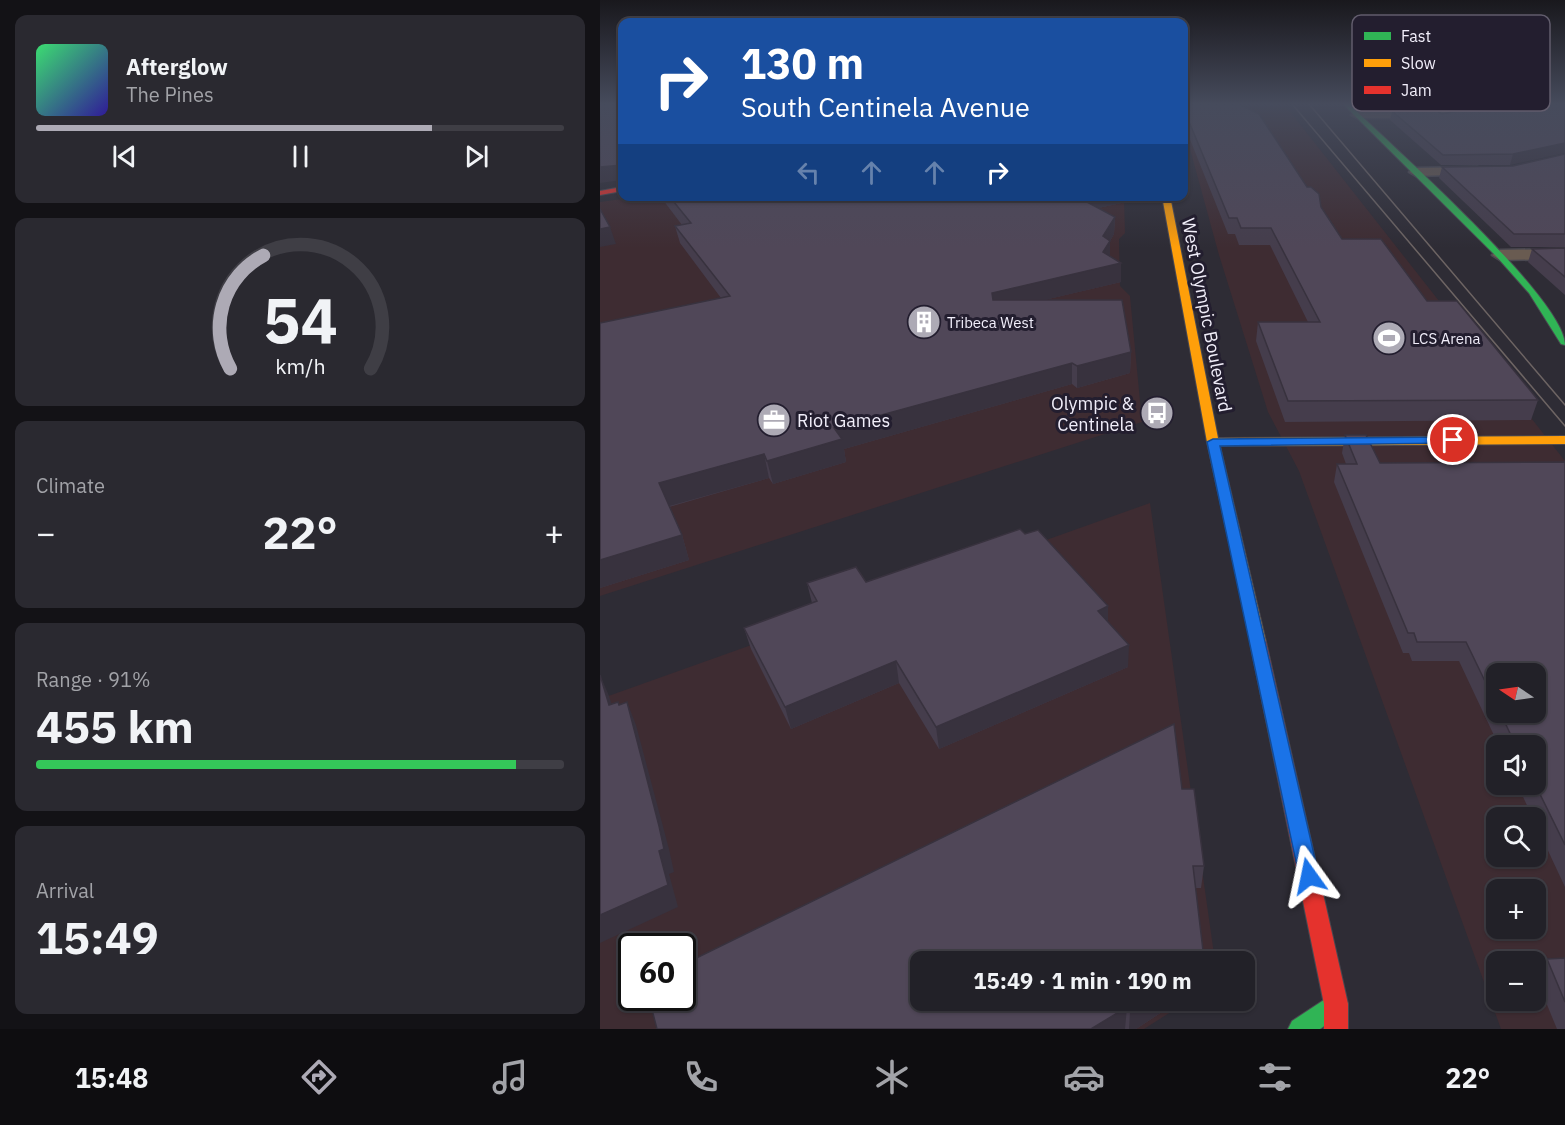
<!DOCTYPE html>
<meta charset="utf-8">
<style>
body{margin:0;font-family:"IBM Plex Sans",sans-serif;background:#2a2930;color:#f1f3f6;height:100vh;display:flex;flex-direction:column;font-size:22px;white-space:nowrap}
*{box-sizing:border-box;margin:0}
p{font-size:20px;color:#a2a3a8}
.icon{flex:none;width:33px;height:33px;fill:none;stroke:currentColor;stroke-width:2;stroke-linecap:round;stroke-linejoin:round}
.map{position:relative;flex:1;overflow:hidden}
.panel{display:flex;flex-direction:column;gap:15px;padding:15px;background:#131216;width:600px}
.panel>*{flex:none}
.guide{position:absolute;left:18px;top:18px;width:570px;height:183px;border-radius:12px;box-shadow:0 2px 4px #0004,0 0 0 2px #3f3e45;background:#1a4fa0;color:#fff;overflow:hidden}
.needle{width:39px;rotate:283deg}
.buttons{position:absolute;left:886px;top:663px;display:grid;gap:12px}
.buttons a{display:grid;place-items:center;width:60px;height:60px;border-radius:12px;background:#222128;box-shadow:0 2px 4px #0004,0 0 0 2px #3f3e45;font-size:30px}
.speed{position:absolute;left:18px;top:933px;display:flex;gap:12px;font-size:30px;font-weight:700;text-align:center}
.speed>*{display:grid;place-content:center;width:78px;height:78px;border-radius:50%;background:#222128;box-shadow:0 2px 4px #0004,0 0 0 2px #3f3e45;line-height:1}
.speed .limit{border:3px solid #111;border-radius:9px;background:#fff;color:#111}
.pin{position:absolute;display:grid;place-items:center;width:51px;height:51px;color:#fff;margin:-26px;border:3px solid #fff;border-radius:50%;box-shadow:0 2px 6px #0007}
.me{position:absolute;width:66px;margin:-33px;rotate:348deg;stroke-linejoin:round;filter:drop-shadow(0 0 4px #0008)}
.turn{display:flex;align-items:center;gap:21px;height:126px;padding:0 24px;font-size:27px}
.turn .icon{width:78px;height:78px;stroke-width:2.5}
.turn b{display:block;font-size:42px;line-height:51px}
.lanes{display:flex;align-items:center;height:57px;padding:0 24px;background:#0003;justify-content:center;gap:30px;direction:ltr}
.lanes .off{opacity:.35}
.big{font-size:45px;font-weight:700;line-height:1.1}
.panel .card{flex:1;display:flex;flex-direction:column;justify-content:center;gap:9px;min-width:0;padding:0 21px;border-radius:12px;background:#2a2930}
.panel .dial{align-items:center;gap:0}
.dial svg{height:156px;overflow:visible;fill:none;stroke:#3f3e45;stroke-width:7;stroke-linecap:round;text-anchor:middle}
.dial text{fill:#f1f3f6;stroke:none}
.song{display:flex;align-items:center;gap:18px}
.cover{width:72px;height:72px;border-radius:9px;background:linear-gradient(135deg,hsl(140 70% 55%),hsl(250 70% 35%))}
.played{height:6px;border-radius:3px;background:linear-gradient(90deg,#adaab5 75%,#3f3e45 75%)}
.keys{display:flex;justify-content:space-around;direction:ltr}
.heat{display:flex;justify-content:space-between;align-items:center;font-size:33px;direction:ltr}
.charge{height:9px;border-radius:4px;background:linear-gradient(90deg,#34c759 91%,#3f3e45 0)}
.trip{position:absolute;left:310px;top:951px;width:345px;height:60px;border-radius:12px;background:#222128;box-shadow:0 2px 4px #0004,0 0 0 2px #3f3e45;font-weight:700;line-height:60px;text-align:center}
.tabs{display:flex;height:96px;justify-content:space-around;align-items:center;background:#0e0d10;color:#a2a3a8}
.tabs .icon{width:42px;height:42px}
.tabs .current{color:#adaab5}
.tabs b{font-size:27px;color:#f1f3f6}
main{display:flex;flex:1;min-height:0}
.map>svg:first-child{display:block}
.commercial{fill:#3e2c32;fill-rule:evenodd}
.lines{fill:none;stroke-linecap:round;stroke-linejoin:round}
.street-casing{stroke:#4a4850;stroke-width:3}
.fast-casing{stroke:#4a4850;stroke-width:2}
.slow-casing{stroke:#4a4850;stroke-width:2}
.jam-casing{stroke:#4a4850;stroke-width:2}
.street{fill:#695b51;fill-rule:evenodd}
.fast{fill:#30b455;fill-rule:evenodd}
.slow{fill:#ff9f0a;fill-rule:evenodd}
.jam{fill:#e5322d;fill-rule:evenodd}
.tram{stroke:#6d6463;stroke-width:1.5}
.wall{fill:#453d4c;fill-rule:evenodd}
.shaded-wall{fill:#38323e}
.building{fill:#504758;stroke:#38323e;stroke-width:1.5}
.route{fill:#1a73e8;stroke:#114b97;stroke-width:1.5}
.labels{text-anchor:middle;dominant-baseline:central;stroke-width:6;stroke-linejoin:round;paint-order:stroke}
.far-poi-label{font-size:15px;fill:#f1eefa;stroke:#231e2f;text-anchor:start}
.street-label{font-size:18px;fill:#f1eefa;stroke:#231e2f}
.poi-label{font-size:18px;fill:#f1eefa;stroke:#231e2f;text-anchor:end}
.key{fill:#231e2f;stroke:#615c6c;stroke-width:1.5}
.key-label{font-size:16px;fill:#f1eefa}
</style>
<main>
<section class="panel">
<div class="card">
<div class="song"><i class="cover"></i><div><b>Afterglow</b><p>The Pines</p></div></div>
<div class="played"></div>
<div class="keys"><svg class="icon" aria-label="previous" viewBox="0 0 24 24"><path d="M18 5L8 12l10 7zM5 5v14"/></svg><svg class="icon" aria-label="pause" viewBox="0 0 24 24"><path d="M8 5v14M16 5v14"/></svg><svg class="icon" aria-label="next" viewBox="0 0 24 24"><path d="M6 5l10 7-10 7zM19 5v14"/></svg></div>
</div>
<div class="card dial"><svg viewBox="0 0 100 80">
<path d="M14 69A42 42 0 1 1 86 69"/>
<path d="M14 69A42 42 0 0 1 31 11" stroke="#adaab5"/>
<text x="50" y="56" font-size="32" font-weight="700">54</text>
<text x="50" y="72" font-size="11">km/h</text>
</svg></div>
<div class="card"><p>Climate</p>
<div class="heat"><a>−</a><b class="big">22°</b><a>+</a></div>
</div>
<div class="card"><p>Range · 91%</p><b class="big">455 km</b><div class="charge"></div></div>
<div class="card"><p>Arrival</p><b class="big">15:49</b></div>
</section>
<div class="map">
<svg width="965" height="1029" viewBox="0 0 965 1029">
<rect width="100%" height="100%" fill="#2e2c35"/>
<g class="commercial">
<path d="M 634,104 L 684,104 L 965,461 L 965,1029 L 901,1029 L 699,471 L 668,412 L 619,255 L 584,127 L 584,112 ZM 897,674 L 936,674 L 936,712 L 897,712 ZM 897,746 L 936,746 L 936,784 L 897,784 ZM 897,818 L 936,818 L 936,856 L 897,856 ZM 897,890 L 936,890 L 936,928 L 897,928 ZM 897,962 L 936,962 L 936,1000 L 897,1000 Z"/>
<polygon points="44,196 524,197 525,233 519,239 520,286 530,296 542,422 0,596 0,202"/>
<path d="M 550,503 L 615,961 L 321,962 L 321,1000 L 588,1001 L 544,1029 L 0,1029 L 0,699 ZM 32,946 L 82,946 L 82,998 L 32,998 Z"/>
</g>
<g class="lines">
<g class="street-casing">
<g id="street">
<polygon points="876,104 898,104 893,107 837,118 757,118 751,115 757,112 837,112"/>
<polygon points="877,167 882,168 884,171 882,174 816,176 809,172 816,168"/>
<polygon points="965,249 965,259 900,260 892,255 900,250"/>
</g>
</g>
<g class="fast-casing">
<g id="fast">
<path d="M 743,104 L 749,104 C 789,143 965,299 965,345 L 961,344 L 929,293 L 897,257 Z"/>
<polygon points="736,992 744,996 748,1004 744,1012 720,1029 688,1029 692,1021"/>
</g>
</g>
<g class="slow-casing">
<polygon id="slow" points="562,196 570,196 618,438 965,436 965,444 620,446 666,642 664,646 652,646 607,442"/>
</g>
<g class="jam-casing">
<g id="jam">
<polygon points="22,187 22,191 0,195 0,191"/>
<polygon points="658,636 664,638 666,642 748,1004 748,1029 724,1029 724,1004 650,642 652,638"/>
</g>
</g>
<use href="#street" class="street"/>
<use href="#fast" class="fast"/>
<use href="#slow" class="slow"/>
<use href="#jam" class="jam"/>
<g class="tram">
<polyline points="692,104 965,426"/>
<polyline points="709,104 965,405"/>
</g>
</g>
<g class="wall">
<polygon points="584,104 639,104 721,207 742,239 827,301 938,400 931,420 685,422 656,341 658,322 708,322 670,245 639,245 635,234 628,234 589,137 584,133"/>
<polygon points="965,104 910,165 841,165 790,120 792,111 842,114"/>
<polygon points="965,154 965,247 911,247 839,178 842,167 913,166"/>
<polygon points="60,196 526,196 526,202 498,208 515,217 514,234 510,241 510,256 521,263 521,282 444,300 531,352 530,373 477,388 472,384 244,449 246,462 173,484 169,478 69,507 82,535 89,560 0,588 0,323 121,298 80,243 75,226 82,225"/>
<polygon points="965,248 965,295 928,262 932,249"/>
<path d="M 745,435 L 780,463 L 965,462 L 965,887 L 936,825 L 936,818 L 933,818 L 917,784 L 936,784 L 936,746 L 899,746 L 859,661 L 812,661 L 809,653 L 803,653 L 734,482 L 737,464 L 746,464 L 742,453 ZM 897,674 L 936,712 L 897,712 Z"/>
<polygon points="425,534 508,606 508,622 528,667 339,749 299,683 191,729 151,649 144,628 212,603 207,583 266,582"/>
<polygon points="582,789 604,866 601,888 595,888 569,1001 568,1008 536,1029 57,1029"/>
<polygon points="965,958 965,1029 957,1029 936,978 947,959"/>
</g>
<g class="shaded-wall">
<polygon points="965,143 965,153 910,165 913,154"/>
<polygon points="22,165 22,180 0,183 0,167"/>
<polygon points="476,196 526,196 526,202 476,213"/>
<polygon points="515,217 514,234 510,241 510,259 521,263 521,282 394,312 392,293 503,236"/>
<polygon points="10,227 16,244 0,247 0,229"/>
<polygon points="531,352 530,373 477,388 477,366"/>
<polygon points="472,363 472,384 244,449 246,462 173,484 167,461 234,428"/>
<polygon points="164,454 169,478 66,507 59,483"/>
<polygon points="82,535 89,560 0,588 0,560"/>
<polygon points="508,606 508,628 498,611"/>
<polygon points="529,645 528,667 339,749 336,727"/>
<polygon points="296,661 299,683 191,729 185,707"/>
<polygon points="0,675 9,696 19,727 9,705"/>
<polygon points="27,702 36,725 69,849 74,872 69,874 78,907 0,943 0,915 59,851"/>
<polygon points="548,1000 570,1000 569,1001 568,1008 536,1029 529,1029 530,1012"/>
<polygon points="527,1007 525,1029 491,1029"/>
</g>
<g class="building">
<polygon points="0,104 22,104 22,165 0,167"/>
<polygon points="585,104 639,104 659,114 707,187 711,187 719,194 721,207 742,239 781,239 827,301 857,301 938,400 688,401 658,322 720,322 671,228 641,228 637,218 629,218 590,124 584,120 584,107 586,107"/>
<polygon points="896,104 965,104 965,143 913,154 843,155 792,111 837,111 842,114"/>
<polygon points="965,154 965,234 914,234 842,167 913,166"/>
<polygon points="69,196 476,196 515,217 503,236 510,241 503,252 521,263 392,293 393,300 522,300 531,352 477,366 472,363 234,428 242,439 167,461 164,454 59,483 82,535 0,560 0,323 130,296 75,226 91,223"/>
<polygon points="0,209 10,227 0,229"/>
<polygon points="965,248 965,277 932,249"/>
<polygon points="745,435 766,435 780,463 965,462 965,845 935,784 936,746 916,746 900,712 936,712 936,674 897,674 897,706 866,642 817,642 814,633 808,633 737,464 757,464"/>
<polygon points="420,529 425,534 438,530 508,606 498,611 529,645 336,727 296,661 185,707 144,628 217,601 207,583 256,567 266,582"/>
<polygon points="0,675 9,705 18,702 19,705 27,702 59,826 64,849 59,851 68,885 0,915"/>
<polygon points="574,724 582,789 594,789 604,866 593,866 604,959 600,962 321,962 321,1000 548,1000 530,1012 527,1007 491,1029 57,1029 49,998 82,998 82,965"/>
<polygon points="965,958 965,1002 947,959"/>
</g>
<linearGradient id="sky" x2="0" y2="1"><stop stop-color="#19181d"/><stop offset="0.42" stop-color="#464b5c"/><stop offset="1" stop-color="#464b5c" stop-opacity="0"/></linearGradient>
<rect width="965" height="248" fill="url(#sky)"/>
<polygon class="route" points="853,437 859,440 857,443 620,446 719,876 716,882 709,885 702,882 699,876 607,442 613,439"/>
<defs>
<g id="building-disc" transform="scale(1.725)"><circle r="9.5" fill="#adaab5" stroke="#231e2f"/><path d="M-4-6H4V6H1V3H-1V6H-4ZM-2.5-4.3h1.7v1.8h-1.7ZM.8-4.3h1.7v1.8H.8ZM-2.5-1h1.7V.8h-1.7ZM.8-1h1.7V.8H.8Z" fill="#fff"/></g>
<g id="stadium-disc" transform="scale(1.725)"><circle r="9.5" fill="#adaab5" stroke="#231e2f"/><path d="M0-5a6.5 5 0 1 0 0 10a6.5 5 0 1 0 0-10ZM-3.5-1.8h7v3.6h-7Z" fill="#fff"/></g>
<g id="bus-disc" transform="scale(1.725)"><circle r="9.5" fill="#adaab5" stroke="#231e2f"/><path d="M-5-6H5V4H4V6H2V4H-2V6H-4V4H-5ZM-3.5-4V0h7V-4ZM-3.5 1.2v1.5H-2V1.2ZM2 1.2v1.5H3.5V1.2Z" fill="#fff"/></g>
<g id="office-disc" transform="scale(1.725)"><circle r="9.5" fill="#adaab5" stroke="#231e2f"/><path d="M-6-3h4V-5.5h4V-3h4V5H-6ZM-1-4.5V-3h2v-1.5ZM-6 0V1H6V0Z" fill="#fff"/></g>
</defs>
<g fill-rule="evenodd">
<use href="#building-disc" x="324" y="322"/>
<use href="#stadium-disc" x="789" y="338"/>
<use href="#bus-disc" x="557" y="413"/>
<use href="#office-disc" x="174" y="420"/>
</g>
<g class="labels">
<g class="far-poi-label">
<text x="347" y="322">Tribeca West</text>
<text x="812" y="338">LCS Arena</text>
</g>
<g class="street-label">
<text transform="translate(607 315) rotate(79)">West Olympic Boulevard</text>
</g>
<g class="poi-label">
<text x="534" y="403">Olympic &amp;<tspan x="534" dy="21">Centinela</tspan></text>
<text x="197" y="420" text-anchor="start">Riot Games</text>
</g>
</g>
<rect x="752" y="15" width="198" height="96" rx="9" class="key"/>
<rect x="764" y="32" width="27" height="8" fill="#30b455"/>
<rect x="764" y="59" width="27" height="8" fill="#ff9f0a"/>
<rect x="764" y="86" width="27" height="8" fill="#e5322d"/>
<g class="key-label">
<text x="801" y="42">Fast</text>
<text x="801" y="69">Slow</text>
<text x="801" y="96">Jam</text>
</g>
</svg>
<div class="buttons">
<a><svg class="needle" viewBox="-14 -14 28 28"><path d="M0-13l5 13h-10z" fill="#e53935"/><path d="M0 13l5-13h-10z" fill="#a2a3a8"/></svg></a>
<a><svg class="icon" aria-label="sound" viewBox="0 0 24 24"><path d="M4 9h4l5-4v14l-5-4H4zM17 9q2 3 0 6"/></svg></a>
<a><svg class="icon" aria-label="search" viewBox="0 0 24 24"><circle cx="10" cy="10" r="6"/><path d="M15 15l6 6"/></svg></a>
<a>+</a>
<a>−</a>
</div>
<div class="speed"><div class="limit">60</div></div>
<div class="pin" style="left:853px;top:440px;background:#d93025"><svg class="icon" aria-label="arrive" viewBox="0 0 24 24"><path d="M6 21V4h12l-3 4 3 4H6"/></svg></div>
<svg class="me" style="left:709px;top:876px" viewBox="-20 -20 40 40"><path d="M0-17L14 15 0 8-14 15z" fill="#1a73e8" stroke="#fff" stroke-width="4"/></svg>
<div class="trip">15:49 · 1 min · 190 m</div>
<div class="guide">
<div class="turn"><svg class="icon" aria-label="right" viewBox="0 0 24 24"><path d="M7 20v-9h11M14 6l5 5-5 5"/></svg><div><b>130 m</b>South Centinela Avenue</div></div>
<div class="lanes"><svg class="icon off" aria-label="left" viewBox="0 0 24 24"><path d="M17 20v-9H6M10 6l-5 5 5 5"/></svg><svg class="icon off" aria-label="ahead" viewBox="0 0 24 24"><path d="M12 20V5M6 11l6-6 6 6"/></svg><svg class="icon off" aria-label="ahead" viewBox="0 0 24 24"><path d="M12 20V5M6 11l6-6 6 6"/></svg><svg class="icon" aria-label="right" viewBox="0 0 24 24"><path d="M7 20v-9h11M14 6l5 5-5 5"/></svg></div>
</div>
</div>
</main>
<nav class="tabs">
<b>15:48</b>
<svg class="icon current" aria-label="directions" viewBox="0 0 24 24"><path d="M12 3l9 9-9 9-9-9zM9 14v-3h6M13 9l2 2-2 2"/></svg>
<svg class="icon" aria-label="music" viewBox="0 0 24 24"><path d="M9 18V5l10-2v13"/><circle cx="6" cy="18" r="3"/><circle cx="16" cy="16" r="3"/></svg>
<svg class="icon" aria-label="phone" viewBox="0 0 24 24"><path d="M5 4h4l2 5-3 2q2 4 5 5l2-3 5 2v4C11 20 4 13 5 4z"/></svg>
<svg class="icon" aria-label="climate" viewBox="0 0 24 24"><path d="M12 3v18M4 7l16 10M4 17L20 7"/></svg>
<svg class="icon" aria-label="car" viewBox="0 0 24 24"><path d="M5 17H2v-5l4-1 3-4h7l3 4 3 1v5h-3M9 17h6M6 11h13"/><circle cx="7" cy="17" r="2"/><circle cx="17" cy="17" r="2"/></svg>
<svg class="icon" aria-label="filters" viewBox="0 0 24 24"><path d="M4 7h16M4 17h16"/><circle cx="9" cy="7" r="2"/><circle cx="15" cy="17" r="2"/></svg>
<b>22°</b>
</nav>
